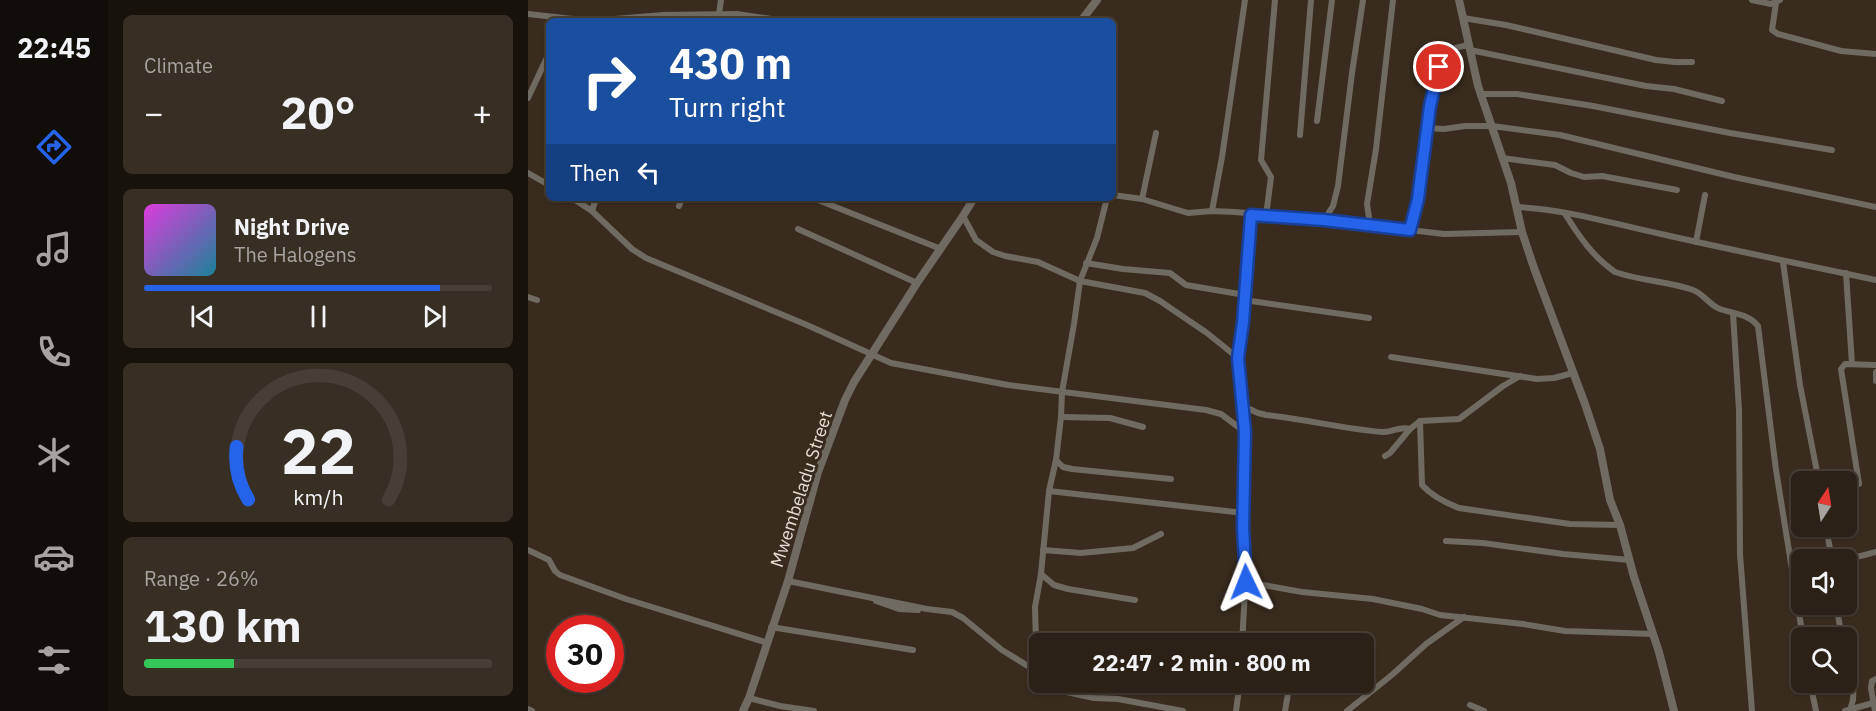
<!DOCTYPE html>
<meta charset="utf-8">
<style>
body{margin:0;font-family:"IBM Plex Sans",sans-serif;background:#372e24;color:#f1f3f6;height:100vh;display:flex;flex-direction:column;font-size:22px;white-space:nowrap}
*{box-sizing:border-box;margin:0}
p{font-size:20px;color:#a6a3a1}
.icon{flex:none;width:33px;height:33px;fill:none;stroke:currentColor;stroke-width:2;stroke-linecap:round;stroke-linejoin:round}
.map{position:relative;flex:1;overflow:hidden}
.drawer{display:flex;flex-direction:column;gap:15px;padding:15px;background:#18120d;width:420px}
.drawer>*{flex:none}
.hud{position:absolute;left:18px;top:18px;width:570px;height:183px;border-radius:9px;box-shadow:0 2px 4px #0004,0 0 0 2px #473e36;background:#1a4fa0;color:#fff;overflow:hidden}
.needle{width:39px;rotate:12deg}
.tools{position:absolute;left:1263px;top:471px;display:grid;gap:12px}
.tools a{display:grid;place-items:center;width:66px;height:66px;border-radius:9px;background:#2b2117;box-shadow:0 2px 4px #0004,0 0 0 2px #473e36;font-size:30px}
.speed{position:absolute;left:18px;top:615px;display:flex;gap:12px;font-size:30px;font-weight:700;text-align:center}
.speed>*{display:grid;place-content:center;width:78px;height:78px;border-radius:50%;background:#2b2117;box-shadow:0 2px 4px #0004,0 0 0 2px #473e36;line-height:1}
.speed .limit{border:9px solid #d22;background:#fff;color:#111}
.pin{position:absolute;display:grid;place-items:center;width:51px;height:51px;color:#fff;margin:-26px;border:3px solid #fff;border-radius:50%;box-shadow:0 2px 6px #0007}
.me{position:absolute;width:66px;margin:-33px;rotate:358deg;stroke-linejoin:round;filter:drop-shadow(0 0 4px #0008)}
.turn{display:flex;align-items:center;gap:21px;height:126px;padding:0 24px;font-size:27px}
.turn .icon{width:78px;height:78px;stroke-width:2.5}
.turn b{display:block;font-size:42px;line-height:51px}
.then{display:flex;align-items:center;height:57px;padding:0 24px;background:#0003;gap:12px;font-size:22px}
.big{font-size:45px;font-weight:800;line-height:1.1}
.drawer .card{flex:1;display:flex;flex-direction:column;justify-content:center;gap:9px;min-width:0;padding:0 21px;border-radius:9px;background:#372e24}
.drawer .dial{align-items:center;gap:0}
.dial svg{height:156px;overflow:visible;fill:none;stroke:#473e36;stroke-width:7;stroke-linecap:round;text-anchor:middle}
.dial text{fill:#f1f3f6;stroke:none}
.song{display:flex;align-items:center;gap:18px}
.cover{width:72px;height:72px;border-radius:9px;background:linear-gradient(135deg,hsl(300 70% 55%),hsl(190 70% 35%))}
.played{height:6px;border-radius:3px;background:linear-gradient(90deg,#2563eb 85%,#473e36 85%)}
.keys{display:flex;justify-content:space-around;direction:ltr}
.heat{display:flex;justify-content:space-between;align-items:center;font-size:33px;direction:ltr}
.charge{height:9px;border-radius:4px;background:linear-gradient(90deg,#34c759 26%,#473e36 0)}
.trip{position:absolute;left:501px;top:633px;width:345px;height:60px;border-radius:9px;background:#2b2117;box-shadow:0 2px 4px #0004,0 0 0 2px #473e36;font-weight:800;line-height:60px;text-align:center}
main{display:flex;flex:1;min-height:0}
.dock{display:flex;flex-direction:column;width:108px;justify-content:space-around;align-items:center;background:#110d09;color:#a6a3a1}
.dock .icon{width:42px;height:42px}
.dock .on{color:#2563eb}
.dock b{font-size:27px;color:#f1f3f6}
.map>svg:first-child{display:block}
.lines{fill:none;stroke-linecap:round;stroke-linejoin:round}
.minor{stroke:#6f6b63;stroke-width:6}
.tertiary{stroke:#6f6b63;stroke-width:8}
.route-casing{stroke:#184099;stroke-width:15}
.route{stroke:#2563eb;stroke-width:10}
.labels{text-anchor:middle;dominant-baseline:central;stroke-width:6;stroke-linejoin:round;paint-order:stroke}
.street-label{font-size:18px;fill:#e6ddd5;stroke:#392c1f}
</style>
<main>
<nav class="dock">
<b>22:45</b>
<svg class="icon on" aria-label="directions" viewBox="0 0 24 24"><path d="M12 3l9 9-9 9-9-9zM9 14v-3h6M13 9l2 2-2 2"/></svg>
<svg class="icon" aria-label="music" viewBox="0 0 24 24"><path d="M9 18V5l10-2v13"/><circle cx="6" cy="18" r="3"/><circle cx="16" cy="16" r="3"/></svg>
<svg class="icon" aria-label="phone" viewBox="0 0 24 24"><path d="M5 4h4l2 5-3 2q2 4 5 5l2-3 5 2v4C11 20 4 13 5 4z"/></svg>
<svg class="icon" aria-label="climate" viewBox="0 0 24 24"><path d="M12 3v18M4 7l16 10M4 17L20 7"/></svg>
<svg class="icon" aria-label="car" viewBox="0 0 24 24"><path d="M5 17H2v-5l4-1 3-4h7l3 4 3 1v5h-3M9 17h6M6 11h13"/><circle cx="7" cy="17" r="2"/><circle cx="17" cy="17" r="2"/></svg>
<svg class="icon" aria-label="filters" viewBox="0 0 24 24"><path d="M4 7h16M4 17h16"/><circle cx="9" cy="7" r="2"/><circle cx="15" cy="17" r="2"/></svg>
</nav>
<section class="drawer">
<div class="card"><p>Climate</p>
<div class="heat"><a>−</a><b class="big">20°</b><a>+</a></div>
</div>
<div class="card">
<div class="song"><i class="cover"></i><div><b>Night Drive</b><p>The Halogens</p></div></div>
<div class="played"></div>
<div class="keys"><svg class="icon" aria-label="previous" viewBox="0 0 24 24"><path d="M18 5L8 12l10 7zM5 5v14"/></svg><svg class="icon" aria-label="pause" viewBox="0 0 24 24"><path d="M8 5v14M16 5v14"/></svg><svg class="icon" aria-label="next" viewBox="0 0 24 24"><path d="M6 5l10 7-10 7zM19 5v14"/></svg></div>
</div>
<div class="card dial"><svg viewBox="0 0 100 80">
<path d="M14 69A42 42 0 1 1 86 69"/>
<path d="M14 69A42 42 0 0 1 8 42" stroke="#2563eb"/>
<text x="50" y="56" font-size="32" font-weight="700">22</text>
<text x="50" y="72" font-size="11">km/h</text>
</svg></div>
<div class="card"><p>Range · 26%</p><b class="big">130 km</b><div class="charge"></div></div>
</section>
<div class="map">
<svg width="1348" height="711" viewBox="0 0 1348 711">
<rect width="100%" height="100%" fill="#392c1f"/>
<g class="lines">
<g class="minor">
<polyline points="1224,0 1243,4 1252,0"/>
<polyline points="1248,3 1244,30 1250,34 1313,51 1348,54"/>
<polyline points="0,14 63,21 135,15 209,14 257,21"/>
<polyline points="191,14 193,0"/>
<polyline points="935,18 978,25 1128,60 1147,62 1164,62"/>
<polyline points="942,50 1118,86 1146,89 1194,101"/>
<polyline points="952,94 989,94 1065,106 1202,133 1304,150"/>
<polyline points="0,98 21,53"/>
<polyline points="789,121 804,0"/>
<polyline points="899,128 916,129 937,126 964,126 1032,135 1206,177 1348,207"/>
<polyline points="772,135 783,0"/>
<polyline points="974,158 1027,165 1043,173 1056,177 1074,176 1149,190"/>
<polyline points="0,173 21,185"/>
<polyline points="585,195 614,199 660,213 684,211 707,212 796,220 916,234 994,232"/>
<polyline points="44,198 64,211 104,249 118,258 279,325 363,363 480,385 678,410 693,414 717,432"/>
<polyline points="285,198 413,249"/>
<polyline points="579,198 569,238 552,281 546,324 534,392 533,417 528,460 521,491 513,574 507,607 509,679 510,684 516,687 566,698 590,699 655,711"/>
<polyline points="614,199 628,133"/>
<polyline points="151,206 154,198"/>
<path d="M 989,207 C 1037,209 1086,224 1133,234 C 1204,250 1276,265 1348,280"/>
<polyline points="64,211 68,198"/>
<polyline points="684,211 694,157 717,0"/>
<path d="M 1037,214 C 1051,236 1065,257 1087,272 C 1112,281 1140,281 1165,290 C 1176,294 1181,305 1192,309 C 1206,314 1221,314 1230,326 L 1248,470 L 1275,638"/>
<polyline points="435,216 448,240 465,252 477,256 510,262 552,281 617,293 632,301 679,333 710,358"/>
<polyline points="738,216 743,177 733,160 747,0"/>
<polyline points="796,220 805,206 810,186 824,73 835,0"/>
<polyline points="842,225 839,204 848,149 865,0"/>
<polyline points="270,229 389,283"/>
<path d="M 882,230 C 885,219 888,209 890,198 C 896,166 899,74 919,52 C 924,47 933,47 941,45"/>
<polyline points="1168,242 1177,195"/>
<polyline points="1255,262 1272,385 1291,482"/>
<polyline points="558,263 595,269 642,273 658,285 717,295"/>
<polyline points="1318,273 1324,364"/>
<polyline points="0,297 9,300"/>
<polyline points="716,300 841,318"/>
<polyline points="1205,313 1211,410 1212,554 1224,711"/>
<polyline points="863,357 1009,379 1026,378 1045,373"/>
<polyline points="1348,372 1348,381"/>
<path d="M 715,406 L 730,413 L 738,415 C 777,419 816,429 855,432 C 866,432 871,426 882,429"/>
<polyline points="533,417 582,418 615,427"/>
<path d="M 892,421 L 894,485 C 903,495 918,503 931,508 L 1042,524 L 1092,525"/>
<polyline points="857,456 862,453 882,429 892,421 931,419 975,386 992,376"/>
<polyline points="528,460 535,467 544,469 643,479"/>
<polyline points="1331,484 1313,369 1317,364 1348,365"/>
<polyline points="521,491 716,513"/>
<path d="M 1299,526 C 1300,534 1300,549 1305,555 C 1312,564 1339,554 1348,552"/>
<polyline points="918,541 955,543 1035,554 1102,560"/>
<polyline points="0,550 21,560 27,571 32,575 98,599 240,643"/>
<polyline points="515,550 553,553 605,548 633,534"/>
<polyline points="513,574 526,585 540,589 607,600"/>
<polyline points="260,581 399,609 424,612 435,618 474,650 508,671"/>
<polyline points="718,582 774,592 845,599 894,609 912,615 995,624 1037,631 1125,634"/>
<polyline points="348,601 371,609 390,610"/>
<polyline points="1308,604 1314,638"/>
<polyline points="243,627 385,650"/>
<polyline points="714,644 718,573 715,528 717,432 710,358 715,322 723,215"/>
<polyline points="1318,653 1326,672 1325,700 1322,710"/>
<polyline points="1282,682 1288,711"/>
<polyline points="221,698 252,706 286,711"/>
<polyline points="942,705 956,711"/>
<polyline points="0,709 4,711"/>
<polyline points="708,711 712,682"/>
<polyline points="757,711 762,682"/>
<polyline points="819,711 865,674 898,644 936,617"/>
<polyline points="1317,711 1345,703"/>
<polyline points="1347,711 1343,688 1344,681 1348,679"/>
</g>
<g class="tertiary">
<polyline points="931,0 950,86 983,183 994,232 1006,268 1057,404 1072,449 1082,500 1092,525 1106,577 1131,652 1146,711"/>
<polyline points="553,21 569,0"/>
<polyline points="215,711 221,698 260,581 290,472 317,400 326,382 389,283 435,216 446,198"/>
</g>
</g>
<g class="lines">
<g class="route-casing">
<polyline id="route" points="718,582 715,528 717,432 710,358 715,322 723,215 796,220 882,230 890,199 902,106 911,67"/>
</g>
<use href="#route" class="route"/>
</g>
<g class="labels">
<g class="street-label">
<text transform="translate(273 489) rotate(-72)">Mwembeladu Street</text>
</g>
</g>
</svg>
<div class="tools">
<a><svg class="needle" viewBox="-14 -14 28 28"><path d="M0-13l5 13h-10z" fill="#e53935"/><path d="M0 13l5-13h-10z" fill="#a6a3a1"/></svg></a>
<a><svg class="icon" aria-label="sound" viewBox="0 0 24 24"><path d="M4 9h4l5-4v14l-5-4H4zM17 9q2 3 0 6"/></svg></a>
<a><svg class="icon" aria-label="search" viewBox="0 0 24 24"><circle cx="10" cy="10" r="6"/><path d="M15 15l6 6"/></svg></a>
</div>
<div class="speed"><div class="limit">30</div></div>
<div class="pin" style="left:911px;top:67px;background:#d93025"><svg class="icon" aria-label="arrive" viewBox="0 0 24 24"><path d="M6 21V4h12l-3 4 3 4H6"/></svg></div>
<svg class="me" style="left:718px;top:582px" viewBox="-20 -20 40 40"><path d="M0-17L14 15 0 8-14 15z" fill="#2563eb" stroke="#fff" stroke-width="4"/></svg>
<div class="trip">22:47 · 2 min · 800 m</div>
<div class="hud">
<div class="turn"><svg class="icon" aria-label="right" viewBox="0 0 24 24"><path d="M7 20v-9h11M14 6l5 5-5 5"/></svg><div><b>430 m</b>Turn right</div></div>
<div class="then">Then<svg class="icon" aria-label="left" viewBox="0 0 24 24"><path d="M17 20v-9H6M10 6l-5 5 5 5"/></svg></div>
</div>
</div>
</main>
